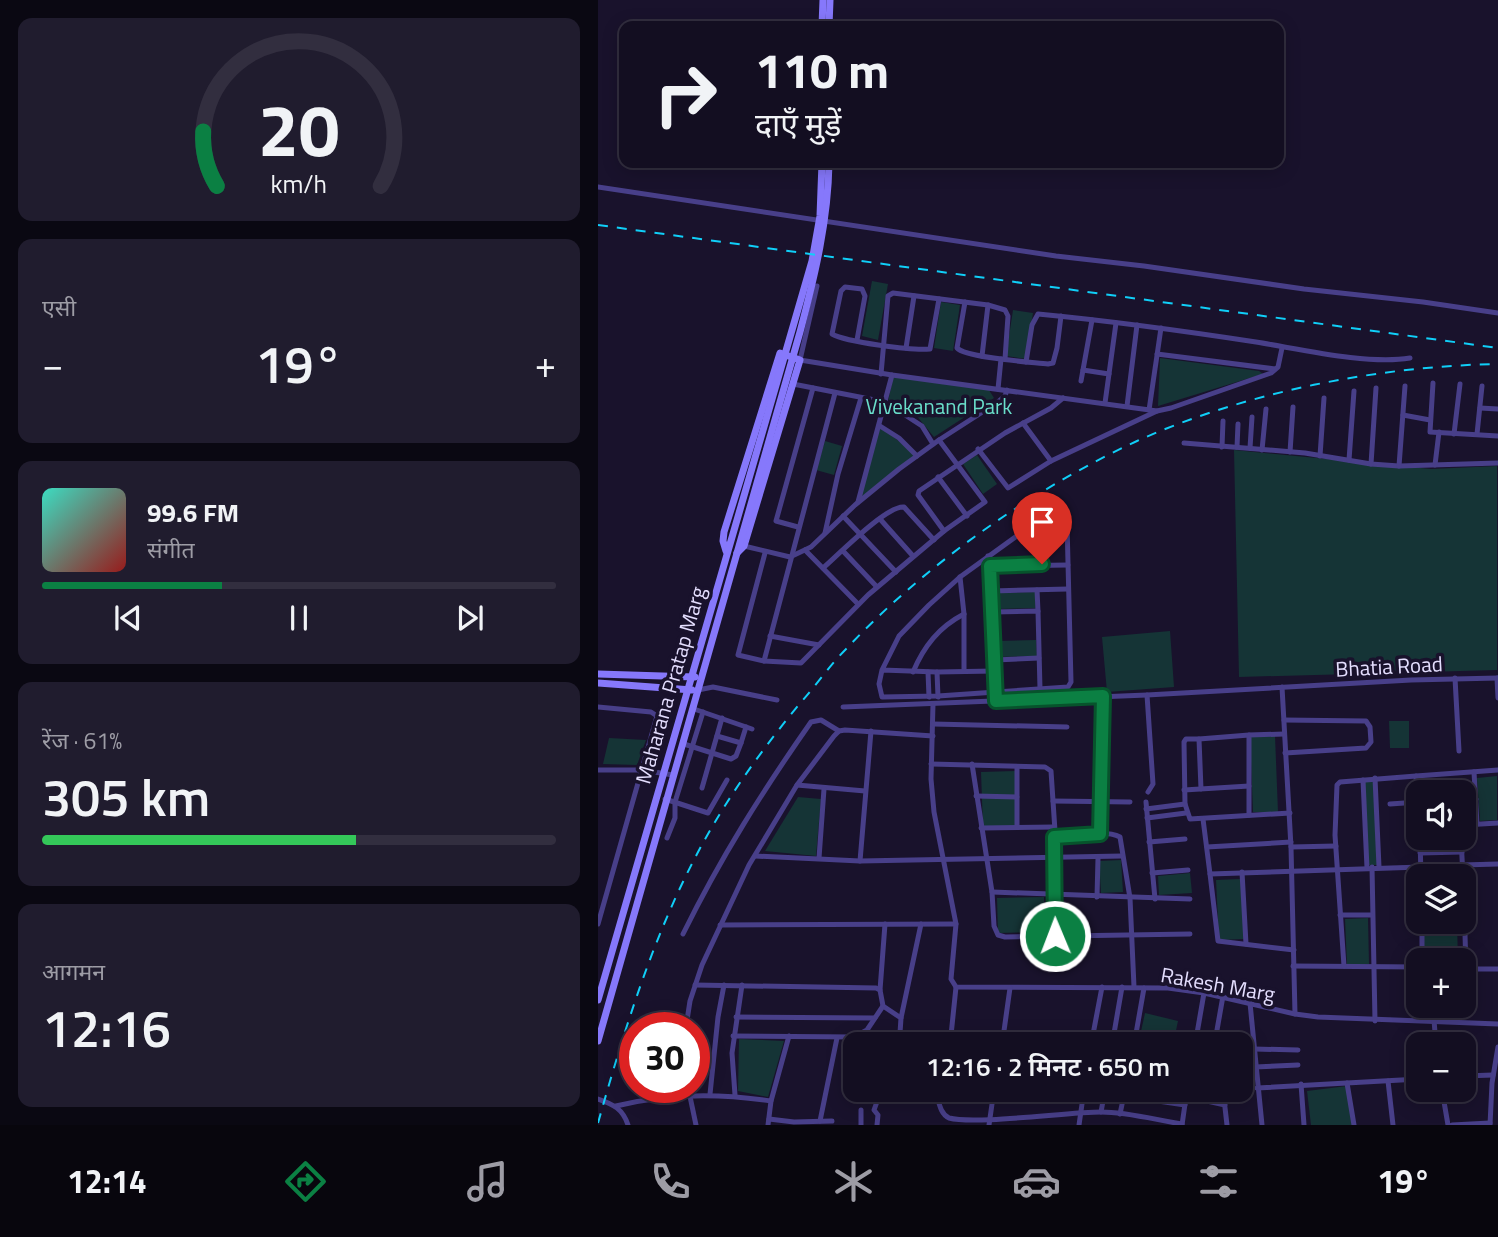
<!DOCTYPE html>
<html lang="hi">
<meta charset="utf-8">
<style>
body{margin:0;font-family:"Titillium Web","Noto Sans Devanagari",sans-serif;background:#201c2e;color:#f1f3f6;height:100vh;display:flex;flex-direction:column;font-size:26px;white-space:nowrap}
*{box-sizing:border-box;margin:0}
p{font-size:23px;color:#9d9ca5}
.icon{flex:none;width:38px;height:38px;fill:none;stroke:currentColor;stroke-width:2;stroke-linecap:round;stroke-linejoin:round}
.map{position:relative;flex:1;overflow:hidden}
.drawer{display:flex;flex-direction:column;gap:18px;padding:18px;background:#0a0812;width:598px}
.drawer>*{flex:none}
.top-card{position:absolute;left:21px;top:21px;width:665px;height:147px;border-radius:14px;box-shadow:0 4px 18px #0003,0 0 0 2px #322e3f;background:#130e21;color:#f1f3f6;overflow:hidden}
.buttons{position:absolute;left:808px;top:780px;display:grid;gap:14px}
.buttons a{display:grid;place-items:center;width:70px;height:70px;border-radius:14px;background:#130e21;box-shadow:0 4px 18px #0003,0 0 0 2px #322e3f;font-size:35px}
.speed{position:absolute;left:21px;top:1012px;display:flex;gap:14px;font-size:35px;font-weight:700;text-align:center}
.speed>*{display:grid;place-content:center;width:91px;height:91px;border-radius:50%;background:#130e21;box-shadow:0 4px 18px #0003,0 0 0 2px #322e3f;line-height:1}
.speed .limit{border:10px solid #d22;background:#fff;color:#111}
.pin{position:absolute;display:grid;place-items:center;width:60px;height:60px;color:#fff;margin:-72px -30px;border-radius:50% 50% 50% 0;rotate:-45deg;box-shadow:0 0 7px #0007}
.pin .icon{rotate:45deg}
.me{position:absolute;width:77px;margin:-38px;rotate:359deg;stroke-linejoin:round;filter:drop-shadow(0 0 5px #0008)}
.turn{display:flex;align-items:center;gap:24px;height:147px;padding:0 21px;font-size:32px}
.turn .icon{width:91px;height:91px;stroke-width:2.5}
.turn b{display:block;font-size:49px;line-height:60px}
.big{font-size:52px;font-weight:600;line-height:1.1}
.drawer .widget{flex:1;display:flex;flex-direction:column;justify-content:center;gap:10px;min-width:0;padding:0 24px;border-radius:14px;background:#201c2e}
.drawer .dial{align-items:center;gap:0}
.dial svg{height:182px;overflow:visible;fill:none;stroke:#322e3f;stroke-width:7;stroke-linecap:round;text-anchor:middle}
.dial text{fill:#f1f3f6;stroke:none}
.song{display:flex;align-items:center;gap:21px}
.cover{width:84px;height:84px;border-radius:10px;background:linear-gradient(135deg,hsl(170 70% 55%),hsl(0 70% 35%))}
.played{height:7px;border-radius:4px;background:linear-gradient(90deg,#0b8043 35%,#322e3f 35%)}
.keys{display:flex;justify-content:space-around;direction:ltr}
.heat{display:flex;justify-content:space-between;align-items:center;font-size:38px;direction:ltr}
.charge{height:10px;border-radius:5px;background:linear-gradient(90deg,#34c759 61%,#322e3f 0)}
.trip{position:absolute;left:245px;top:1032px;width:410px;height:70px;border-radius:14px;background:#130e21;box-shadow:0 4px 18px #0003,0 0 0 2px #322e3f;font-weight:600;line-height:70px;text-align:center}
.menu{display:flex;height:112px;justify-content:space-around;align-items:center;background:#08060d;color:#9d9ca5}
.menu .icon{width:49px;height:49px}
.menu .on{color:#0b8043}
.menu b{font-size:32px;color:#f1f3f6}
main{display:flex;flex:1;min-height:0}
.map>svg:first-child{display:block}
.green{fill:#153436}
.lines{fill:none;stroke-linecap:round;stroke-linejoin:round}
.street{stroke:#483f89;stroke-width:5}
.secondary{stroke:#8678fb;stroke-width:7}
.rail{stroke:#10cff8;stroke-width:2;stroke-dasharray:10 9;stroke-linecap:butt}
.route-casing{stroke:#07532c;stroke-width:18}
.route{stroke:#0b8043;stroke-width:12}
.labels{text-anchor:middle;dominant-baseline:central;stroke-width:7;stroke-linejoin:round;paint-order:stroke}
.park-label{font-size:21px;fill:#6adeca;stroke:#19122c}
.street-label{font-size:21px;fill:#e4defe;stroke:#19122c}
</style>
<main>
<section class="drawer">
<div class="widget dial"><svg viewBox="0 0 100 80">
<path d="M14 69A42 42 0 1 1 86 69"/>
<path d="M14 69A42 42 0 0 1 8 45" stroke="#0b8043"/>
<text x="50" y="56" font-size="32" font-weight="700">20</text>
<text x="50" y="72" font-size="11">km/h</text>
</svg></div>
<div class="widget"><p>एसी</p>
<div class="heat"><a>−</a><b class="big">19°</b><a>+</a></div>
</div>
<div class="widget">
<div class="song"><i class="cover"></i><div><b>99.6 FM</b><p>संगीत</p></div></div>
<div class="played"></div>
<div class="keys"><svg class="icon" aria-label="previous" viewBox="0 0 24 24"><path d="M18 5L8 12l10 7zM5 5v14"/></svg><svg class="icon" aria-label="pause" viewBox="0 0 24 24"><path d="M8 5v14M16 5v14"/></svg><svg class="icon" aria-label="next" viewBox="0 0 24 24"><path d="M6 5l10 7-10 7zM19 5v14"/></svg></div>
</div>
<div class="widget"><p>रेंज · 61%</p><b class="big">305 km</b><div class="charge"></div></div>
<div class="widget"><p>आगमन</p><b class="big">12:16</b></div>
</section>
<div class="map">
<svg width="900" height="1125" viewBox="0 0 900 1125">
<rect width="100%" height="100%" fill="#19122c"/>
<g class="green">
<polygon points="274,281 290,284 280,340 264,336"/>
<polygon points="343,302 362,305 355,351 336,348"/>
<polygon points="415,310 435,313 428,359 408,356"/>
<polygon points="562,358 661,371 665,374 560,406"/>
<polygon points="295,377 391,390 396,398 336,437 318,415 290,402"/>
<polygon points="282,426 319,456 260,502"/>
<polygon points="227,441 244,446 236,475 218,470"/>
<polygon points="636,450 833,469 899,466 899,670 641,677"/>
<polygon points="379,455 399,484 385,494 365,464"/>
<polygon points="437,592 438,608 398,609 397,593"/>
<polygon points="572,631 576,687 509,692 504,637"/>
<polygon points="438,640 439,656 400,657 400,641"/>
<polygon points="791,721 811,721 811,748 792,748"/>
<polygon points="677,736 680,812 655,812 652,737"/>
<polygon points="11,738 48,740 39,765 5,764"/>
<polygon points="417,771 418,826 385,827 383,772"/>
<polygon points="899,776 899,820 882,821 879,778"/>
<polygon points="776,781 779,865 770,865 766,782"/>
<polygon points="200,797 223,799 218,856 167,851"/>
<polygon points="523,860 525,892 503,893 501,861"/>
<polygon points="592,873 594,893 561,895 560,876"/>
<polygon points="643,879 646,939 621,940 618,880"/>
<polygon points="446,897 447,932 400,933 399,898"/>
<polygon points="770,918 771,964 749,965 747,919"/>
<polygon points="826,922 859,922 860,961 826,961"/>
<polygon points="547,1013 580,1021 575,1045 540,1045"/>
<polygon points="141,1039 186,1041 170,1097 140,1091"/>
<polygon points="749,1086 754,1125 713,1125 709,1091"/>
</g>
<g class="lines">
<g class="street">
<polyline points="0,187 458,256 546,266 706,289 825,302 900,313"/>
<polyline points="219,286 202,360 294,375 559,411 573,408 673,373 680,367 684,348"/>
<path d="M 367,302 L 359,348 C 368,358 433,362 450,364 L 455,363 L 459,348 L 463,316"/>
<path d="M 259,340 L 267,296 L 264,289 L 247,287 L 243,291 L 234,334 C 248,342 315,351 332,349 L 341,299"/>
<polyline points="308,348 316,296"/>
<polyline points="559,354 677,369"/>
<polyline points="384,356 390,305"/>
<path d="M 428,362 L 434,325 L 440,314 C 513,321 586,331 658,342 C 702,349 769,365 812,358"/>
<polyline points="485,370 511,374"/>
<polyline points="283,374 290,296 295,293 390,305 407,310 410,316 407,359"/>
<polyline points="483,381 494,320"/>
<polyline points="835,383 832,432 900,436"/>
<polyline points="195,384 287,402 324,426 335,444"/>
<polyline points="400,389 403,359"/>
<polyline points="507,403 518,323"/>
<polyline points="529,406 539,325"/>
<polyline points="882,408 900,409"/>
<polyline points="551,410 563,328"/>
<polyline points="805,415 832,420"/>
<polyline points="425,423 453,461"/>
<polyline points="282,426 301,438 319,456"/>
<polyline points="856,434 862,384"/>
<polyline points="879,434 884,386"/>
<polyline points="586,443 707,453 773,464 801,466 900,463"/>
<polyline points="624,447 625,421"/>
<polyline points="639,447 640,424"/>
<polyline points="652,448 654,417"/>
<polyline points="380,449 410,488 453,461 559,411"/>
<polyline points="664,450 668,409"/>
<polyline points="692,452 695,407"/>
<polyline points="722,456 726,398"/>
<polyline points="751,460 756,391"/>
<polyline points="773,464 778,388"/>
<polyline points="837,465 841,432"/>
<polyline points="801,466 807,386"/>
<polyline points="340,477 369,516"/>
<polyline points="260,502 294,375"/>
<polyline points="245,516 298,572"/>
<polyline points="282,519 315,556"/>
<polyline points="200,527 178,521 215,388"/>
<polyline points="346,531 320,495 321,491 407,433 453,408 465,398"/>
<polyline points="227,533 240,474 263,398"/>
<polyline points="146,546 192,557 213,547 257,505 301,469 341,440 400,402 407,396 409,390"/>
<polyline points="207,550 260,604"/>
<polyline points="245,551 279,587"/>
<polyline points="167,553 140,655 166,661 203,663 270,595 346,531 387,502 341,440"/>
<polyline points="390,556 394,577 398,696"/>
<polyline points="445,564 445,518"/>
<polyline points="392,566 470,565"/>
<path d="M 225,568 C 240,555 289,505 306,507 L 336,540"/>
<polyline points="362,577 366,614 366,671"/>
<polyline points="439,590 440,611"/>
<polyline points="394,591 470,589"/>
<polyline points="395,612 440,611 442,689"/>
<polyline points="172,636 221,645"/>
<polyline points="397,660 441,658"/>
<polyline points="166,661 237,393"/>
<polyline points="284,670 281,684 284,697 340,696 470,687 473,682 469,523 466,515 458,514 441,520 362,577 331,605 301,636 284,670 339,672 397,671"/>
<path d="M 315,672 C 326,646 341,627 366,614"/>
<polyline points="330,672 331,697"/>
<polyline points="339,672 340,697"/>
<polyline points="857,678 861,751"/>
<polyline points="899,678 900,698"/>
<polyline points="684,687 693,847 697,1014"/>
<polyline points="100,690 115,687 179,700"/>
<polyline points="549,695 555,784 550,792"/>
<polyline points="335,704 333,779 336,812 358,924 353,979 358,987 570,988 606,993 697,1014 720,1017 900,1024"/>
<polyline points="0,707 53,712 59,716 0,924"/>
<polyline points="245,707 549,695 813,680 900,678"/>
<polyline points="96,709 154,729"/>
<polyline points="686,720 768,721 772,727 773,742 768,748 687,753"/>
<polyline points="335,724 469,727"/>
<polyline points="119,736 143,743 148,727"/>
<polyline points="601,739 651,735"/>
<polyline points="86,744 133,759 138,756 143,743"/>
<polyline points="333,764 447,767 453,771 457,831 457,936"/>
<polyline points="374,764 394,892 396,926 400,935 407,937 592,934"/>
<polyline points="0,770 44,770 75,775"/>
<polyline points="876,772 879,824"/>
<polyline points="818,776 900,770"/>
<polyline points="777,778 781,867"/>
<polyline points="765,780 769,868"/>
<polyline points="199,785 267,791"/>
<polyline points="104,788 124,718"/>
<polyline points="603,789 601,739 588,739 586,742 587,804 592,819 692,813"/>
<polyline points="586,790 651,786"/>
<polyline points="378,796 419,797"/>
<polyline points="67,799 110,813 129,780"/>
<polyline points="866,800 878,799"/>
<polyline points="455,801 532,802"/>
<polyline points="548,802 557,899"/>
<polyline points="792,804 821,802"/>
<polyline points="548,809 587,804"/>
<polyline points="651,815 651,735 686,734"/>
<polyline points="549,818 588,813"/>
<polyline points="605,819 612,874 823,867"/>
<polyline points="866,825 900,823"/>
<polyline points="419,827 419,767"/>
<polyline points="383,828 456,827"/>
<polyline points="502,834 505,696"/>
<path d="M 456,837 C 473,836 508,829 522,837 L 532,898 L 536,987"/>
<polyline points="69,838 77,818 77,802 105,712"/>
<polyline points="822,838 823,877"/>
<polyline points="863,838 865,877"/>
<polyline points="551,842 587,839"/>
<polyline points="609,847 693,842"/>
<polyline points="693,847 738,846"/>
<polyline points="822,853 864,852"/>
<polyline points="157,856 262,861 524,856"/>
<polyline points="221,858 226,789"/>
<polyline points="262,861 273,731"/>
<polyline points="864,865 900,864"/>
<polyline points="774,867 777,1021"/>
<polyline points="644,872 648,944"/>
<polyline points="554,873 590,870"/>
<polyline points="612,874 620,941 696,950"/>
<polyline points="394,892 592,899"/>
<polyline points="499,897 500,858"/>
<polyline points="866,900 868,969"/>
<polyline points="742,915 773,915"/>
<polyline points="824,922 824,961"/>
<polyline points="122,925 358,924"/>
<path d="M 85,934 C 123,857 164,792 213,722 L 223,720 L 241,731"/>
<polyline points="695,966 821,967"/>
<polyline points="746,966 737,835 739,785 742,782 818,776 821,810"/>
<polyline points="868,969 900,969"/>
<polyline points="97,985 278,988 282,990 285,1006 303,1018 302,1033 310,1045"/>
<polyline points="282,990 287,924"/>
<polyline points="652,1003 664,1125"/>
<polyline points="138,1017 277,1018"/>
<polyline points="303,1018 323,924"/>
<polyline points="836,1020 838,1045"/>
<polyline points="88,1027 92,1001 104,965 151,865 199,785 236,736 241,731 247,730 335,736"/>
<polyline points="135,1036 256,1037 269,1030 285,1006"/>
<polyline points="298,1045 302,1033"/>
<polyline points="352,1045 358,987"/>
<polyline points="404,1045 412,988"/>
<polyline points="493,1045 504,987"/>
<polyline points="514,1045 524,987"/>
<polyline points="536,1045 546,988"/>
<polyline points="597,1045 606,993"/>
<polyline points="619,1045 619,1030 625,996"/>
<polyline points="656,1049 700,1050"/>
<polyline points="657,1067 700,1065"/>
<polyline points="866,1076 895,1075"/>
<polyline points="790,1081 795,1125"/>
<polyline points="749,1083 756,1125"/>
<polyline points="703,1084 706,1125"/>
<polyline points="90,1087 98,1125"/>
<polyline points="659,1088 821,1079"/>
<path d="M 337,1090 C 341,1100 341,1113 351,1118 C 377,1125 470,1112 503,1112 C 530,1112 558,1120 584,1124"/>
<polyline points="625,1090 629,1125"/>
<polyline points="844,1090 850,1125"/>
<polyline points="281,1091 281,1090"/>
<polyline points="112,1094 120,1017 126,985"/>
<polyline points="137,1095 134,1053 144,985"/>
<polyline points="526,1096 587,1105"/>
<path d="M 0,1099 C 15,1104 25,1109 30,1125"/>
<polyline points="609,1101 627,1105"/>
<path d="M 18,1106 C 70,1093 120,1093 173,1101"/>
<polyline points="263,1110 263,1125"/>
<polyline points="503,1112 507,1090"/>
<polyline points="522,1114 527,1090"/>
<polyline points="171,1119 196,1122 234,1121"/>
<polyline points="222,1121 239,1038"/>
<polyline points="170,1125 173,1101 191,1036"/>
<polyline points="279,1125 280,1115 276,1110 280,1099"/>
<polyline points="391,1125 396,1090"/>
<polyline points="481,1125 486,1090"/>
<polyline points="584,1125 589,1090"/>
<polyline points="854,1125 892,1123"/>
<polyline points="892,1125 894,1083 900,1047"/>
</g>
<g class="secondary">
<polyline points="224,26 225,0"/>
<polyline points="231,26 232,0"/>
<polyline points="128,551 125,541 126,532 182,353 202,360 146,546 139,553"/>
<polyline points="0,674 97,677"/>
<polyline points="0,683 94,690"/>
<path d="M 0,1000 C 71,753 143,507 214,261 L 222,216 L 224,163"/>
<path d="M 0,1041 L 202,332 C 217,275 230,221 231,163"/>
</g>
<g class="rail">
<polyline points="0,225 900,348"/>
<path d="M 0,1123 C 26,1031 54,939 99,854 C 128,799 164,749 204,701 C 219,684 233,664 249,648 C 328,564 435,489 539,441 C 648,392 781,366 900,364"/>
</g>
</g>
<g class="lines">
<g class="route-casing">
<polyline id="route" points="444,564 392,566 398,701 505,696 502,834 456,837 457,936"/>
</g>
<use href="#route" class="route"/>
</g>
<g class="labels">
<g class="park-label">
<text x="341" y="406">Vivekanand Park</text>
</g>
<g class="street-label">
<text transform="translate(791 666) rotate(-3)">Bhatia Road</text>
<text transform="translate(72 685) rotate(-74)">Maharana Pratap Marg</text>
<text transform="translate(620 984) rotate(10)">Rakesh Marg</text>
</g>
</g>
</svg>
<div class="buttons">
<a><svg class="icon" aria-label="sound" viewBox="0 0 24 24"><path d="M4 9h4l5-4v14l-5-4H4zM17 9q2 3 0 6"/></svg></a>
<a><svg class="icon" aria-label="layers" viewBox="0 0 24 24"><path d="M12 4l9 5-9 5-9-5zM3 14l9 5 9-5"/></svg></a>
<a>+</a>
<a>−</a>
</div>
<div class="speed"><div class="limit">30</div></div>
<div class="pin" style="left:444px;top:564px;background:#d93025"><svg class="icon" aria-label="arrive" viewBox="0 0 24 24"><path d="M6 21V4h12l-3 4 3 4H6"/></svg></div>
<svg class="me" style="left:457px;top:936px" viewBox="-20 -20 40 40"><circle r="17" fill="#0b8043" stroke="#fff" stroke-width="3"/><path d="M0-11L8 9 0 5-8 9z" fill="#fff"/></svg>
<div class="trip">12:16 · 2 मिनट · 650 m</div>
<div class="top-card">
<div class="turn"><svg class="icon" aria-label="right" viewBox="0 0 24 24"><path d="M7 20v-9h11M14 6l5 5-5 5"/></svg><div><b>110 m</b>दाएँ मुड़ें</div></div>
</div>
</div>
</main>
<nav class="menu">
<b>12:14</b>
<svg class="icon on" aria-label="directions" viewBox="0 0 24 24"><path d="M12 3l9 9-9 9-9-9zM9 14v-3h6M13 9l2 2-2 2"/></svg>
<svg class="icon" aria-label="music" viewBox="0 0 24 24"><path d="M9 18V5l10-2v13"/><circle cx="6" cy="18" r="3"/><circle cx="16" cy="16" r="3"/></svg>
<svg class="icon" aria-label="phone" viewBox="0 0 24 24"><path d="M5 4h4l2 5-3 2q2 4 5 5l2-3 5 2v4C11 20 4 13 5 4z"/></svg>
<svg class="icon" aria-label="climate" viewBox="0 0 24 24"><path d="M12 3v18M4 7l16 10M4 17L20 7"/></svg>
<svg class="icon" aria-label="car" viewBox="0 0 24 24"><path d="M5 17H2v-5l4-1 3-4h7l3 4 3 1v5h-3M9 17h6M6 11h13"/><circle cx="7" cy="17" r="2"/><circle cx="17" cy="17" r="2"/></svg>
<svg class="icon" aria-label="filters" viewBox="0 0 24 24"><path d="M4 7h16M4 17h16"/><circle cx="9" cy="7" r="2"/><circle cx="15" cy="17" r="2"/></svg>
<b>19°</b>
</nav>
